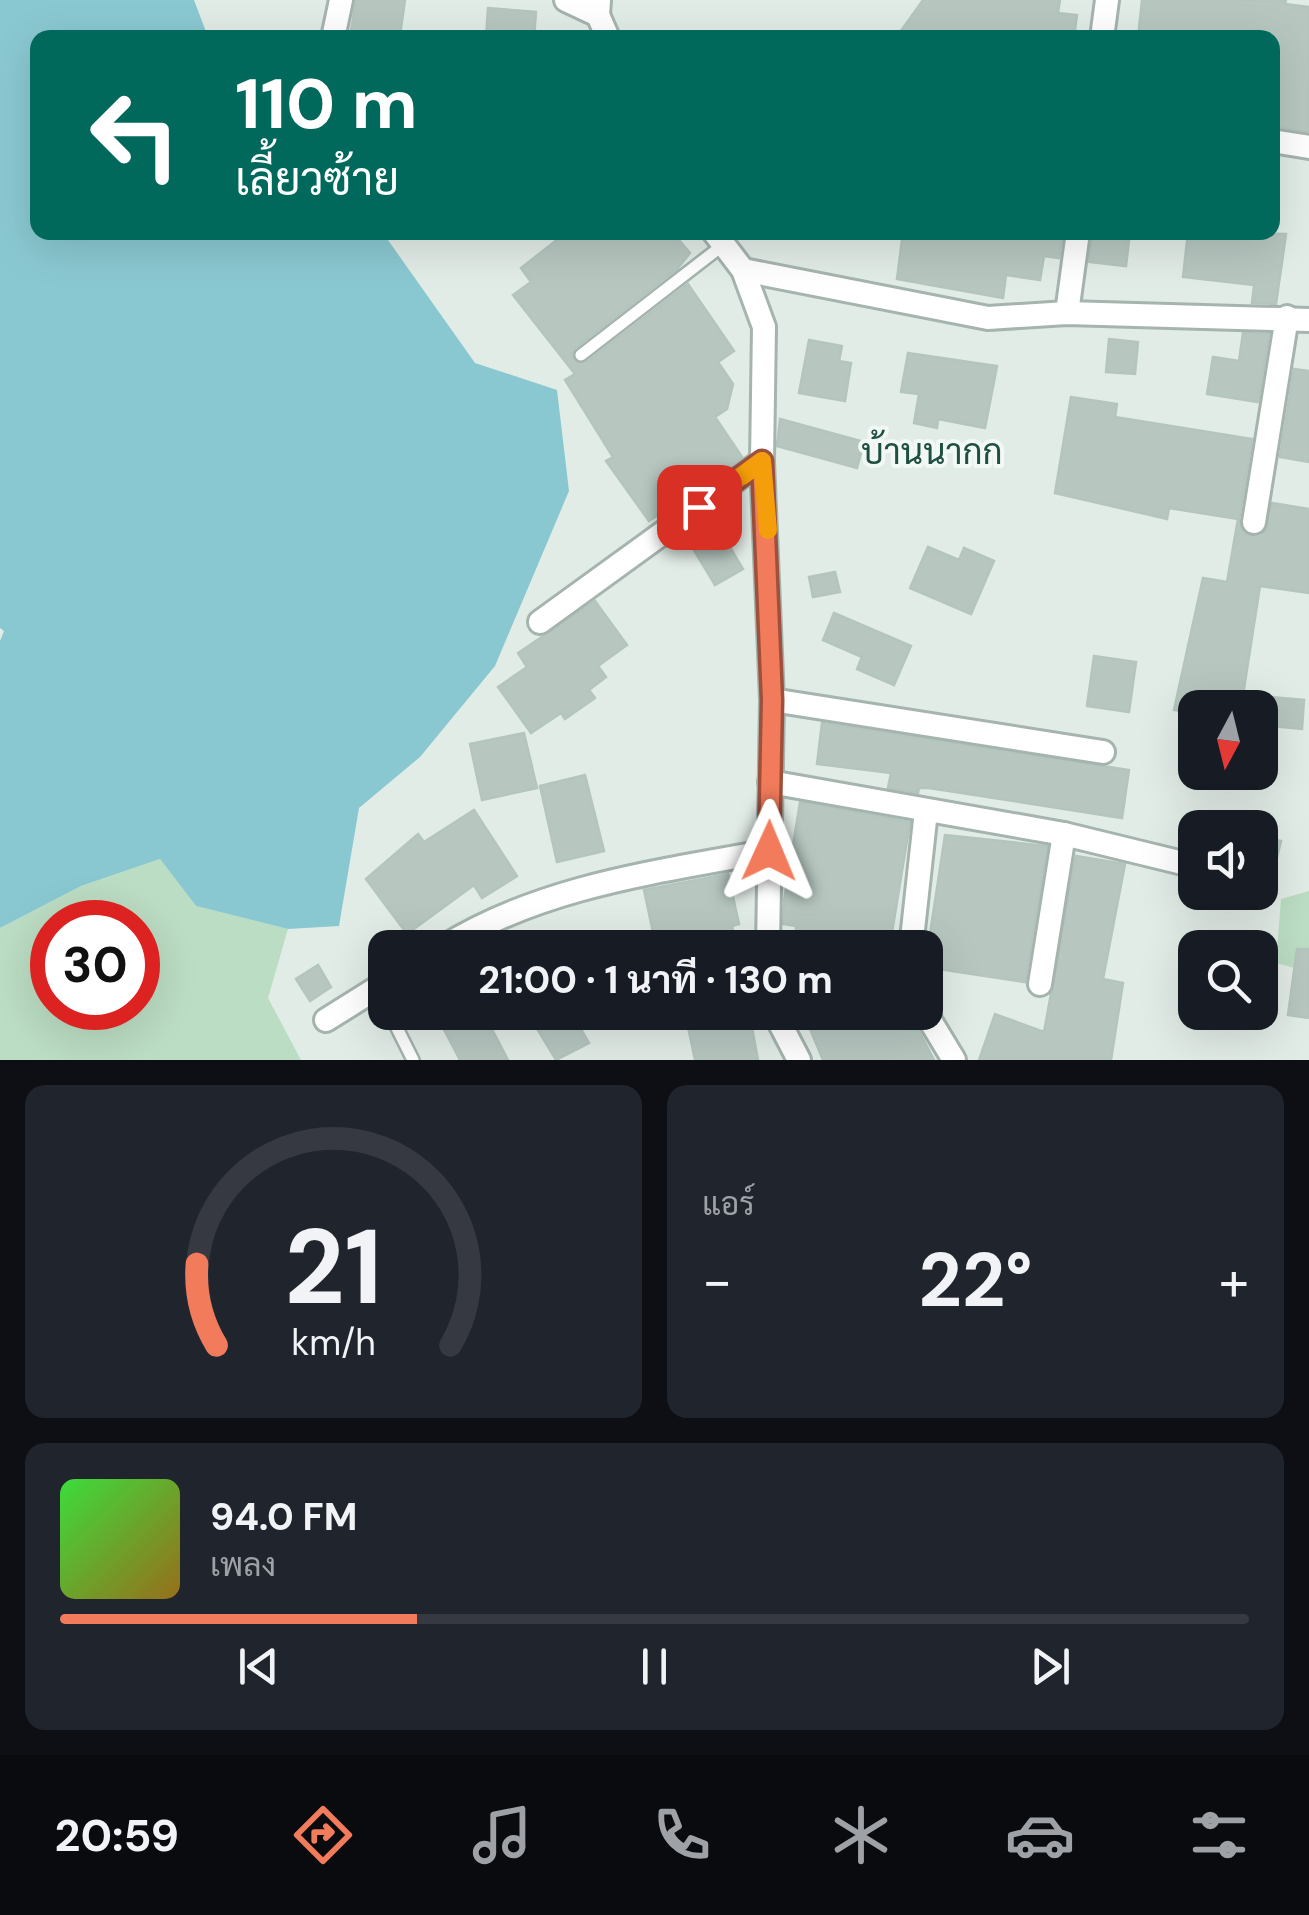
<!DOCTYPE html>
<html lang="th">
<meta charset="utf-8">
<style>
body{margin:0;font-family:"DM Sans",Sarabun,sans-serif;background:#20242c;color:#f1f3f6;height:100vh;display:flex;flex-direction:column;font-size:38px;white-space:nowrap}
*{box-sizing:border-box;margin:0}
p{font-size:32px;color:#9ea1a6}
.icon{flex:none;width:55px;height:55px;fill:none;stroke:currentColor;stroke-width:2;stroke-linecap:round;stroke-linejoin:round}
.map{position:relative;height:1060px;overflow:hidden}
.panel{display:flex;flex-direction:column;gap:25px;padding:25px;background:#0d0f14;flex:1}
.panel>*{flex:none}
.hud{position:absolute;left:30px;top:30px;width:1250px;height:210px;border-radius:20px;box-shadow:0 10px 40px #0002;background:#00695c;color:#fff;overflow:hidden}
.needle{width:65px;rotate:187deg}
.controls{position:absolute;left:1178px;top:690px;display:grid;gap:20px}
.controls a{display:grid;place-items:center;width:100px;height:100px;border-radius:20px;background:#171b24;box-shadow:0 10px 40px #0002;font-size:50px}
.speed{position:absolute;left:30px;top:900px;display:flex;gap:20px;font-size:50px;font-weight:700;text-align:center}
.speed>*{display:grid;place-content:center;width:130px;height:130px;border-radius:50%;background:#171b24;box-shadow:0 10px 40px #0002;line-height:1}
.speed .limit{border:15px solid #d22;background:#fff;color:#111}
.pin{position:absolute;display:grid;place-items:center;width:85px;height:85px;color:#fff;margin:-42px;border-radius:20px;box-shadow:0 5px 15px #0006}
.me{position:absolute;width:110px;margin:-55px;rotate:1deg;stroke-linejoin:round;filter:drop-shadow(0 0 8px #0008)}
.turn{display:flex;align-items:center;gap:35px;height:210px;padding:0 40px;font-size:45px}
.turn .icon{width:130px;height:130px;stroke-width:2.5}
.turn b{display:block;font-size:70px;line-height:85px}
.big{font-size:75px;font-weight:700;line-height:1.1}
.panel .card{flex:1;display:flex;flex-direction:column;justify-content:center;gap:15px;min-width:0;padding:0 35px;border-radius:20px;background:#20242c}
.panel .dial{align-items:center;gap:0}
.dial svg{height:260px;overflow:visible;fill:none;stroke:#363941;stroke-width:7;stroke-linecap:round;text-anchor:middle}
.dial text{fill:#f1f3f6;stroke:none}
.song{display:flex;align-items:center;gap:30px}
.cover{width:120px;height:120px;border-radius:15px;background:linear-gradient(135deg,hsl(120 70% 55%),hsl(40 70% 35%))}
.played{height:10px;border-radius:5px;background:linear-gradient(90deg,#f17b5b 30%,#363941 30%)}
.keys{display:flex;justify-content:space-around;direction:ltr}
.heat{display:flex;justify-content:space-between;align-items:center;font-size:55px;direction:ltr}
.panel .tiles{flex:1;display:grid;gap:25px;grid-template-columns:1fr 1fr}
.card:last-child{grid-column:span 2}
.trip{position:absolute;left:368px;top:930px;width:575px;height:100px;border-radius:20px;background:#171b24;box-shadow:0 10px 40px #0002;font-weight:700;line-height:100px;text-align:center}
.dock{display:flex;height:160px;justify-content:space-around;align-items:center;background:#090b0e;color:#9ea1a6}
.dock .icon{width:70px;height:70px}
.dock .selected{color:#f17b5b}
.dock b{font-size:45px;color:#f1f3f6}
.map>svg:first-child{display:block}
.green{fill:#bbddc3;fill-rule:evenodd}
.water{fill:#8ac8d1}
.building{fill:#b7c7c0;stroke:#b4c5be;stroke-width:2.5}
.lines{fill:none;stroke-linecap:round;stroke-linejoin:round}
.service-casing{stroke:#a5b4ae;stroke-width:16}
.minor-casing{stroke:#a5b4ae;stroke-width:28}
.service{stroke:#fff;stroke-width:11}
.minor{stroke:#fff;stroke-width:22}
.route-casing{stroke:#9d503b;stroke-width:25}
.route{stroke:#f17b5b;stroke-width:18}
.slow{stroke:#f59e0b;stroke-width:18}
.labels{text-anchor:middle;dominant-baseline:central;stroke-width:8;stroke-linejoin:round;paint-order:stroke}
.quarter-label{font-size:35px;fill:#1e4f41;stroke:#f2f8f5}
</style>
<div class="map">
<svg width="1309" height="1060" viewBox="0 0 1309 1060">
<rect width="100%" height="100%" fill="#e2ece7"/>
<g class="green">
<path d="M 160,859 L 196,906 L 288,929 L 268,998 L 301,1060 L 0,1060 L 0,928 L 81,886 ZM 52,922 L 138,922 L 138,1008 L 52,1008 Z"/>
<polygon points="1309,891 1309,972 1276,963 1281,899"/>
</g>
<polygon class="water" points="0,0 194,0 208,37 38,38 38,232 383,233 475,363 557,390 569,491 495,666 420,757 359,808 339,926 288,929 196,906 160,859 81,886 0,928 0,641 4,631 0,628"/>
<g class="building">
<polygon points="356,0 405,0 400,35 378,32 377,38 350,38"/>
<polygon points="923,0 1060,0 1058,13 1077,15 1074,38 896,38"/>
<polygon points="1142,0 1286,0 1285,4 1309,7 1309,132 1272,126 1272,38 1138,38"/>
<polygon points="488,8 536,12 534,38 486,38"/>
<polygon points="567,232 672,232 690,253 678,268 575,348 572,355 577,363 587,362 688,284 734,351 718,362 733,384 727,409 715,417 742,457 649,521 606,461 613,457 565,380 575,374 513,295 531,282 521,268"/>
<polygon points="903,232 1063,232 1059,258 1044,256 1040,280 1006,275 1003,298 897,279"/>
<polygon points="1093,232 1130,232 1126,266 1089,262"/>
<polygon points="1188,232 1286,234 1276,304 1252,303 1254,285 1183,277"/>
<polygon points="1243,333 1269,334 1258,402 1207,394 1213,357 1239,361"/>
<polygon points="1109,339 1138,342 1135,374 1106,372"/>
<polygon points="809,340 842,346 839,361 851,363 845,401 799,393"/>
<polygon points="908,353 997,366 985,428 938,419 937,428 914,423 919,394 901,392"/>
<polygon points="1294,369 1309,371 1309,462 1280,457"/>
<polygon points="1071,397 1117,404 1115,417 1252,439 1239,520 1245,534 1265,532 1272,503 1309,509 1309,593 1260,586 1241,708 1195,708 1195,713 1174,710 1203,578 1227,582 1238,519 1169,508 1167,519 1055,493"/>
<polygon points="780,419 864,442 857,468 777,446"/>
<polygon points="704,522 709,532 718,527 743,569 715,585 685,535"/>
<polygon points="928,547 959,560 964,548 994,561 971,614 910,588"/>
<polygon points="835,572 840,592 813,597 809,577"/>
<polygon points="595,601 627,645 598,666 606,677 589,690 595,698 565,719 561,713 531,733 498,687 527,667 518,653"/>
<polygon points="834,613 911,646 894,685 857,669 862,657 823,640"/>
<polygon points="1094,656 1136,662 1129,712 1087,706"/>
<polygon points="1260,696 1304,700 1302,729 1260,725"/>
<polygon points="822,723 1129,770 1122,818 929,788 919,788 918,793 888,788 891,773 817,764"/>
<polygon points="524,733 537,788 482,800 470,744"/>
<polygon points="585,775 604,851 557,862 540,786"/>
<polygon points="800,802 910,822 890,945 828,934 827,948 795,948 796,926 783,924 784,901"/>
<polygon points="474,810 517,876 482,898 474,885 407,934 366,879 418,834 424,842"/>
<polygon points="945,835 1047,846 1025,982 925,967"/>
<polygon points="1260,837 1281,841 1273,874 1260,866"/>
<polygon points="1076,856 1125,864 1103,979 1123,983 1111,1060 979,1060 995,1014 1044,1032"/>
<polygon points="728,874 739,924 732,926 736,948 673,948 671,938 655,942 644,890"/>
<polygon points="1297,949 1309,949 1309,1018 1288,1015"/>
<polygon points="318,965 331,987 310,1001 296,979"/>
<polygon points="449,1012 483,1012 508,1060 460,1060 438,1018"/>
<polygon points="527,1012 571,1012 589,1043 556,1060"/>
<polygon points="685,1012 749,1012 758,1060 695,1060"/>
<polygon points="803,1012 909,1012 934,1060 823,1060"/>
</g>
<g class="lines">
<g class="service-casing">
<g id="service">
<polyline points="581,355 723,245"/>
<polyline points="389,1012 413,1060"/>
</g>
</g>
<g class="minor-casing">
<g id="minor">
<polyline points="566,0 598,15"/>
<polyline points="599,0 598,15 608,38"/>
<polyline points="333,38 341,0"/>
<polyline points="1102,38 1107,0"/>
<polyline points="1272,141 1309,147"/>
<polyline points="714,232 743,270 764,327 762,461 772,700 768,948"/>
<polyline points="743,270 988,318 1067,313 1309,320"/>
<polyline points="1067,313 1078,232"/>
<polyline points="1254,522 1287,317"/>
<polyline points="540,622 762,461"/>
<polyline points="772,700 1103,752"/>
<polyline points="770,782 1064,834 1195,866"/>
<polyline points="1260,881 1261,882"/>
<path d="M 442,948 C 541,886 657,872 769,851"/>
<polyline points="911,948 926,811"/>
<polyline points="1040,984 1064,834"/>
<polyline points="774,1012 799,1060"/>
<polyline points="925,1012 954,1060"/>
<polyline points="326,1020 385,983"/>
</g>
</g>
<use href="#service" class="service"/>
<use href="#minor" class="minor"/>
</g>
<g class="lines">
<g class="route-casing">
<polyline id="route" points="699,507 762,461 772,700 769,851"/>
</g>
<use href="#route" class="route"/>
<polyline class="slow" points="742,476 762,461 768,530"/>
</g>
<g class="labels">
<g class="quarter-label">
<text x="932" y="452">บ้านนากก</text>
</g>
</g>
</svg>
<div class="controls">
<a><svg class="needle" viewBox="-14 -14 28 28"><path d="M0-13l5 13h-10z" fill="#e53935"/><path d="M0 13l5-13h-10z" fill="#9ea1a6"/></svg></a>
<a><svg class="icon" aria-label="sound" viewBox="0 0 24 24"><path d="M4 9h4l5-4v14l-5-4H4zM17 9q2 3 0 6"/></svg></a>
<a><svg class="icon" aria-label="search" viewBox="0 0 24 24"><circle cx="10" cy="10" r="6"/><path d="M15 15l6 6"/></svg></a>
</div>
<div class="speed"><div class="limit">30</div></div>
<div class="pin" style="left:699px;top:507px;background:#d93025"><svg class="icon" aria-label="arrive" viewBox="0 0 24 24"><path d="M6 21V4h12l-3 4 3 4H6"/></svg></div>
<svg class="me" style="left:769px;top:851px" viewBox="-20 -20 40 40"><path d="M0-17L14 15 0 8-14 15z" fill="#f17b5b" stroke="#fff" stroke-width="4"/></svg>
<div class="trip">21:00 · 1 นาที · 130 m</div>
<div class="hud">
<div class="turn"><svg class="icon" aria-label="left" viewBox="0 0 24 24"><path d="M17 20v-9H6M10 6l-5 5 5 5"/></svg><div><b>110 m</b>เลี้ยวซ้าย</div></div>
</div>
</div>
<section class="panel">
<div class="tiles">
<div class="card dial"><svg viewBox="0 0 100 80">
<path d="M14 69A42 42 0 1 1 86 69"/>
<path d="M14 69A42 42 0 0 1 8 44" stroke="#f17b5b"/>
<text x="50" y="56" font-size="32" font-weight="700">21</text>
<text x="50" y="72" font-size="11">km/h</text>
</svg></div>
<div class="card"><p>แอร์</p>
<div class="heat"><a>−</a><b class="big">22°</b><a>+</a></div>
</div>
<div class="card">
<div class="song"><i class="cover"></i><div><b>94.0 FM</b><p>เพลง</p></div></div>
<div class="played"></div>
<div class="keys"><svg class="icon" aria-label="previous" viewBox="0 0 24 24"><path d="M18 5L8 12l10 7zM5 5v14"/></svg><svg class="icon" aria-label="pause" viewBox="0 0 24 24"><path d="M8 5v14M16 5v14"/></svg><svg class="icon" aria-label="next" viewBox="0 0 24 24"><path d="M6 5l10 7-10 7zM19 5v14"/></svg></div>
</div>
</div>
</section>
<nav class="dock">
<b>20:59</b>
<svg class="icon selected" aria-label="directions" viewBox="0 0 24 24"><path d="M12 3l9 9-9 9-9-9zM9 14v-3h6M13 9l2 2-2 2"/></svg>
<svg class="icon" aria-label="music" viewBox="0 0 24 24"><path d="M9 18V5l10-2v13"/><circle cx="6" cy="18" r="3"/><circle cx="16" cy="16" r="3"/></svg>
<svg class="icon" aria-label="phone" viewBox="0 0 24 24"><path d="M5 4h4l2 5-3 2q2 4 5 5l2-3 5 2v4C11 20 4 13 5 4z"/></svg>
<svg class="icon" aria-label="climate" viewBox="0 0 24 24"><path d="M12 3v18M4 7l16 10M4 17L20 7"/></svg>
<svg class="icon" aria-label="car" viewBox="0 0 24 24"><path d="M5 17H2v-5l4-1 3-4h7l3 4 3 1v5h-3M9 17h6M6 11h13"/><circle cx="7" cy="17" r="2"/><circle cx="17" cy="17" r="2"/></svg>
<svg class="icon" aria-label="filters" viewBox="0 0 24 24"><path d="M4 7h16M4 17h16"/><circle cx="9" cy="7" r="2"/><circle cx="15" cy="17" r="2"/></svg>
</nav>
